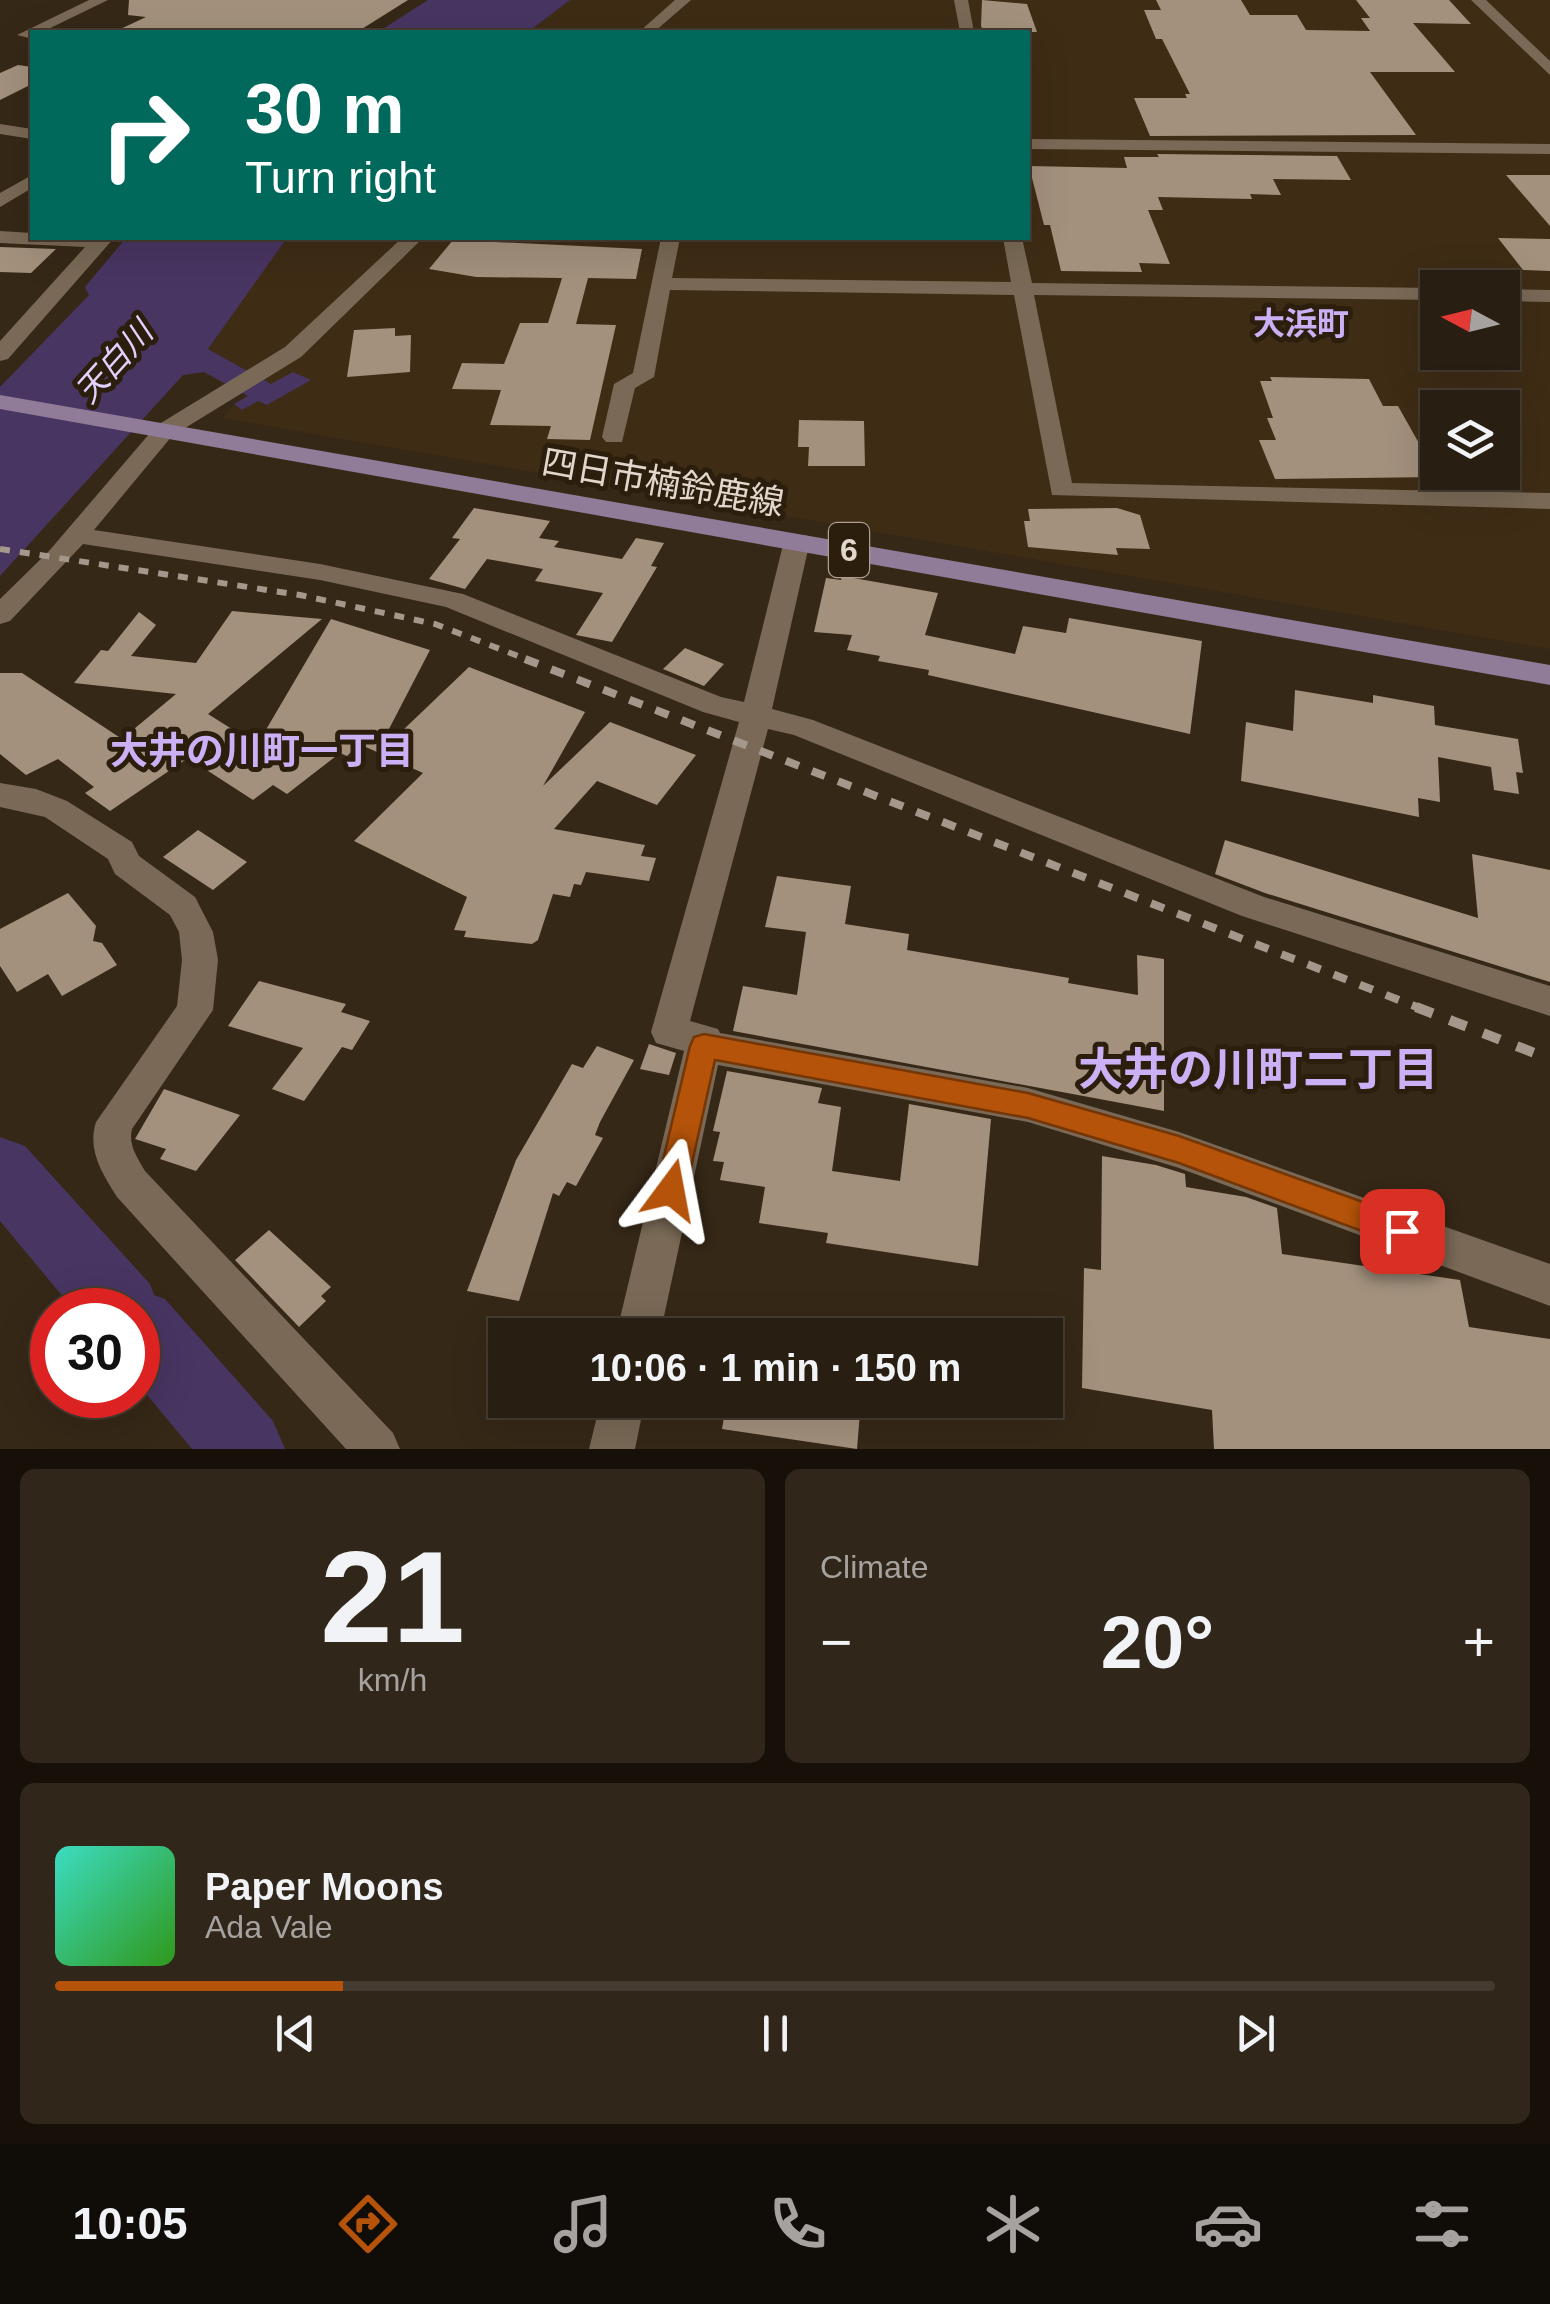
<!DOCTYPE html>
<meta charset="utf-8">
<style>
body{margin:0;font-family:Arial,"Noto Sans JP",sans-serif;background:#30271a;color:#f1f3f6;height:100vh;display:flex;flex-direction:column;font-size:38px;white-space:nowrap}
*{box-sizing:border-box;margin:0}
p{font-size:32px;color:#a5a29f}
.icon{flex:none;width:55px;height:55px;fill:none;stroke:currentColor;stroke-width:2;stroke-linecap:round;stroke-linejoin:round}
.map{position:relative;height:1449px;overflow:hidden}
.side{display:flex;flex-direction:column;gap:20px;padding:20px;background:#161009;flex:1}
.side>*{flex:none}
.banner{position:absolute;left:30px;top:30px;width:1000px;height:210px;border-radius:0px;box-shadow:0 10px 40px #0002,0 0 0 2px #443c31;background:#00695c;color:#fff;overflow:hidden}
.needle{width:65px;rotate:277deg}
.tools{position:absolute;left:1420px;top:270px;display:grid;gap:20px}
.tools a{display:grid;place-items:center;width:100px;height:100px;border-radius:0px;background:#281e11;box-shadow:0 10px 40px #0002,0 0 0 2px #443c31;font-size:50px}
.speed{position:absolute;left:30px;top:1288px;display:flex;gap:20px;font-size:50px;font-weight:700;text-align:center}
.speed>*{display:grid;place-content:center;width:130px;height:130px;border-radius:50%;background:#281e11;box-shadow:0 10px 40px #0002,0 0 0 2px #443c31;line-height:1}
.speed .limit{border:15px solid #d22;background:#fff;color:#111}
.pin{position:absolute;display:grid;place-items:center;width:85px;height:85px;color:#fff;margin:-42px;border-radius:20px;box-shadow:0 5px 15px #0006}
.me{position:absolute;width:110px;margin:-55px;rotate:13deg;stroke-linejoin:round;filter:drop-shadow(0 0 8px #0008)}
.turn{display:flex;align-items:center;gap:35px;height:210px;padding:0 50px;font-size:45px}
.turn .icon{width:130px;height:130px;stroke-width:2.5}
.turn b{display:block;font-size:70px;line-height:85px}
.big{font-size:75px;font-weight:700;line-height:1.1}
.side .tile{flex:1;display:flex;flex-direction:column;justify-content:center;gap:15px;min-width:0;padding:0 35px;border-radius:15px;background:#30271a}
.side .dial{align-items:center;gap:0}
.dial b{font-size:130px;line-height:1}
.song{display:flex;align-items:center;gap:30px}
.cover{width:120px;height:120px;border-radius:15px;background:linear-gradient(135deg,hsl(170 70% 55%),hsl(110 70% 35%))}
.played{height:10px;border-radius:5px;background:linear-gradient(90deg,#b45309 20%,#443c31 20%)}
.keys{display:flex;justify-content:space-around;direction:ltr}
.heat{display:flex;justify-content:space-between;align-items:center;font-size:55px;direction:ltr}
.side .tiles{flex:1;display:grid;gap:20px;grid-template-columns:1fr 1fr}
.tile:last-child{grid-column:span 2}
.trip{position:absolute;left:488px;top:1318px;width:575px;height:100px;border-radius:0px;background:#281e11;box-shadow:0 10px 40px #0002,0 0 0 2px #443c31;font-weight:700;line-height:100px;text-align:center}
.dock{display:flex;height:160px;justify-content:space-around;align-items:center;background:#100c07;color:#a5a29f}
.dock .icon{width:70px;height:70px}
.dock .current{color:#b45309}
.dock b{font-size:45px;color:#f1f3f6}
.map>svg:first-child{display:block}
.built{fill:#3e2c15;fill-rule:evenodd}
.water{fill:#483562}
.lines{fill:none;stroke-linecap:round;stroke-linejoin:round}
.river{fill:#483562;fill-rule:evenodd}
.building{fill:#a3917d}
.minor{fill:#796956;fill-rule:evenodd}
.major{fill:#907b99;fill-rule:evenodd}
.rail-far2{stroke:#a3988b;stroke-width:6;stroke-dasharray:10 10;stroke-linecap:butt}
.rail-far1{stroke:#a3988b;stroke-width:8;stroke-dasharray:14 14;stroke-linecap:butt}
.rail{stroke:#a3988b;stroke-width:10;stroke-dasharray:18 18;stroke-linecap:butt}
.route{fill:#b45309;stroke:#753606;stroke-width:2.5}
.labels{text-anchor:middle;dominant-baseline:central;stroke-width:10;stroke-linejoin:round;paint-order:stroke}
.far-quarter-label{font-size:32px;font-weight:bold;fill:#cbb0f5;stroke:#2c1e0d}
.far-water-label{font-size:32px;font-style:italic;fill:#e2d1ff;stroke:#2c1e0d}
.shield{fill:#2c1e0d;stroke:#aba093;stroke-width:2.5}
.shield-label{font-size:32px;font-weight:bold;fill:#e1d7cd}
.street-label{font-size:35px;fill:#e1d7cd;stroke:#2c1e0d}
.neighbourhood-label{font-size:38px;font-weight:bold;fill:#cbb0f5;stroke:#2c1e0d}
.near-neighbourhood-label{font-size:45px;font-weight:bold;fill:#cbb0f5;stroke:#2c1e0d}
</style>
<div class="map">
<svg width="1550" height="1449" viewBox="0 0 1550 1449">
<rect width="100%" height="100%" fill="#362817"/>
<path class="built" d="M 570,0 L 1550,0 L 1550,649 L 223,418 L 234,404 L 242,410 L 258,401 L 267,405 L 310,380 L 271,384 L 208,349 L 287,238 L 1028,238 L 1028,32 L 528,32 ZM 1438,288 L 1502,288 L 1502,352 L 1438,352 ZM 1438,408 L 1502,408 L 1502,472 L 1438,472 Z"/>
<g class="water">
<polygon points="428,0 570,0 528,32 378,32"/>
<polygon points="126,238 287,238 208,349 271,384 293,372 311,380 267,405 258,401 242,410 234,404 248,396 204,372 183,375 0,576 0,387 89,295 85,287"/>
</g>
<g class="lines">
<polygon class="river" points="0,1137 25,1146 150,1284 154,1295 165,1299 273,1421 285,1449 192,1449 138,1384 138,1310 74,1310 0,1221"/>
</g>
<g class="building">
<polygon points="129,0 408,0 357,32 114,32 146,17 128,15"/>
<polygon points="982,0 1027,4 1037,32 984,32 981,26"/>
<polygon points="1156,0 1241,0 1250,15 1297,15 1306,30 1370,31 1361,18 1370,18 1356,0 1449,0 1471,24 1413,23 1455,72 1370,72 1416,135 1150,136 1134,98 1187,98 1185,94 1190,94 1162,39 1156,39 1144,10 1161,10"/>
<polygon points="18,65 32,67 32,84 0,100 0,73"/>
<polygon points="1157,154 1337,156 1351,180 1273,179 1281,195 1250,194 1252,199 1158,197 1163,210 1148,210 1170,264 1139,263 1142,272 1061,271 1050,225 1044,225 1029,166 1127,168 1124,157 1159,157"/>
<polygon points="1506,175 1550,175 1550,226"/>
<polygon points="1498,238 1550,239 1550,271 1523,270"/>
<polygon points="453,240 642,249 636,279 588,278 576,324 616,325 590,440 547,439 551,426 490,425 501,390 452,389 462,363 504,364 520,323 548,323 562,278 476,277 429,269"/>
<polygon points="0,247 56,249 31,273 0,272"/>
<polygon points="395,328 395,336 411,335 410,372 347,377 354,330"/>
<polygon points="1270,377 1369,379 1383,406 1398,406 1438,477 1275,479 1259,440 1276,440 1267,418 1273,418 1260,381 1272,381"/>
<polygon points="799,420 864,421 865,466 808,466 809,447 798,447"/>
<polygon points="474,508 550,521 539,538 559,541 554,547 622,559 636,538 664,543 651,566 657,567 612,642 576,635 603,593 535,581 543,569 487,559 465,589 429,579 460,539 452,538"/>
<polygon points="1117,508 1140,515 1150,549 1116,548 1118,555 1028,547 1024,521 1030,521 1028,509"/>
<polygon points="842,576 938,593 925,635 1015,654 1023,626 1066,633 1069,618 1202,641 1190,734 928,675 929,670 878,661 880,656 847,650 852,635 814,632 826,578 841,580"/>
<polygon points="232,611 322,619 208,714 257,745 331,619 430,650 377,752 359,744 347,756 340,753 287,794 273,785 253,800 188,758 110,811 85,793 94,787 58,759 26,775 0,754 0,673 22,673 122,739 176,694 74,683 101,650 108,651 139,612 156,625 131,656 196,663"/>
<polygon points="685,648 724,664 704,686 663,669"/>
<polygon points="469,667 585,712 543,786 610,722 696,755 657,805 597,781 554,829 645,845 641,856 656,858 649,881 586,872 581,885 574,884 570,897 553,894 538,940 532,944 464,937 466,931 454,930 467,897 354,841 423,773 379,753"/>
<polygon points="1295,690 1373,703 1373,695 1434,706 1435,725 1518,739 1523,773 1516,772 1519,794 1494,790 1491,767 1438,757 1440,802 1418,798 1419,817 1241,781 1246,722 1293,731"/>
<polygon points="198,830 247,862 213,890 163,857"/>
<polygon points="1225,840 1478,918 1472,854 1550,870 1550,982 1265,893 1215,874"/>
<polygon points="777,876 851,886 845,924 909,934 907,950 1069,978 1068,983 1138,995 1137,955 1164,959 1164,1111 733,1031 743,986 797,995 806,932 765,927"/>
<polygon points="68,893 96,926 93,941 102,943 117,965 62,996 48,974 17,992 0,966 0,929"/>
<polygon points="259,981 346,1004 341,1012 370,1021 352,1050 342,1047 304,1101 272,1089 303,1048 228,1026"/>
<polygon points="649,1044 676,1053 669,1075 640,1069"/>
<polygon points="597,1046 634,1060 600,1122 595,1135 603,1138 576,1186 567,1182 559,1196 553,1193 519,1301 467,1291 516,1160 572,1064 583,1068"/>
<polygon points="727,1071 822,1088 818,1103 841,1107 832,1171 900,1181 909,1104 991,1119 978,1266 826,1243 828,1233 759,1223 765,1187 720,1180 724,1162 713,1161 720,1132 713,1131"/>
<polygon points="164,1089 240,1115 196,1171 160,1159 166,1149 135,1139"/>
<polygon points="1102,1156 1156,1165 1185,1174 1186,1187 1246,1197 1277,1208 1282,1254 1460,1280 1469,1327 1550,1339 1550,1449 1214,1449 1212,1410 1082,1388 1084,1268 1101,1270"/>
<polygon points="269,1230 331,1287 321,1296 326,1301 299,1327 235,1260"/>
<polygon points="727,1400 861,1400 857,1449 722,1429"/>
</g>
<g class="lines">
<g class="minor">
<polygon points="89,0 108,0 42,32 32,32 29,38 17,35"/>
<polygon points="675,0 691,0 654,32 639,32"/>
<polygon points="954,0 968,0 974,32 960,32"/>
<polygon points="1471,0 1486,0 1550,61 1550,75"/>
<polygon points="0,124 32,129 32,139 0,134"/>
<polygon points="1028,139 1550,144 1550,154 1028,149"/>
<polygon points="32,175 32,188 0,207 0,193"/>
<polygon points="0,231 32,233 32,238 114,238 8,359 0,361 0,341 85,247 0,243"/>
<polygon points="402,238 423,238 301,357 172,436 94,530 320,564 463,594 721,697 744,702 784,541 788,535 806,535 810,541 772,709 813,720 1264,897 1550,986 1550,1016 1242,916 794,735 768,729 690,1021 718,1029 720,1033 1028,1088 1179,1132 1550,1264 1550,1306 1179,1168 1028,1122 718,1065 660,1335 616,1335 684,1051 656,1043 651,1032 739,722 703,712 446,607 320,580 83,544 10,621 0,624 0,599 49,551 156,426 285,347"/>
<polygon points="661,238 680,238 672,278 1011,282 1003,238 1022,238 1032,283 1438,288 1438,300 1034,295 1072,483 1550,493 1550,509 1052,495 1014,295 670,290 654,377 635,388 622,442 606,442 602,437 614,384 633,373"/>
<polygon points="1502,289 1550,290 1550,302 1502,301"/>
<path d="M 0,783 L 36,789 L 67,801 L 132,842 L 139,856 L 195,897 L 213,932 L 218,960 L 213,1010 L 132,1129 C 128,1145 137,1157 145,1171 L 393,1433 L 400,1449 L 346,1449 L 117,1197 C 102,1173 87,1150 96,1122 L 177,1006 L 182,960 L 179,932 L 170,915 L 115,874 L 108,859 L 45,817 L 0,807 Z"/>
<polygon points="601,1400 645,1400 635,1449 589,1449"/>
</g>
<polygon class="major" points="0,395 1550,665 1550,685 0,409"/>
<polyline class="rail-far2" points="0,549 300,595 435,624 531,661"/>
<polyline class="rail-far1" points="525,659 1422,1009"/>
<polyline class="rail" points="1416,1007 1550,1059"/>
</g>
<polygon class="route" points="704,1034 1028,1093 1179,1136 1413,1220 1417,1231 1413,1241 1402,1246 1179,1163 1028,1118 715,1060 686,1190 682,1201 671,1205 660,1201 656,1190 690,1046 694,1037"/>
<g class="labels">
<g class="far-quarter-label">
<text x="1301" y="324">大浜町</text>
</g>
<g class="far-water-label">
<text transform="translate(114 362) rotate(-48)">天白川</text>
</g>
<rect class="shield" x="829" y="523" width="40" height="54" rx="8"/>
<g class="shield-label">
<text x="849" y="550">6</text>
</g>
<g class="street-label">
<text transform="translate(663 482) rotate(10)">四日市楠鈴鹿線</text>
</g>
<g class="neighbourhood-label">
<text x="262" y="751">大井の川町一丁目</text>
</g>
<g class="near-neighbourhood-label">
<text x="1258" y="1069">大井の川町二丁目</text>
</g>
</g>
</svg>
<div class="tools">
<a><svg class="needle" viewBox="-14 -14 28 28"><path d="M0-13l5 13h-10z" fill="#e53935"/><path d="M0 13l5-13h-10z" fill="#a5a29f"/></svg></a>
<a><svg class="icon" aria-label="layers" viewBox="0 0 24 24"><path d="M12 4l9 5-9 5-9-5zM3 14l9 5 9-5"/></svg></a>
</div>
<div class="speed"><div class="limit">30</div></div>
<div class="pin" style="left:1402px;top:1231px;background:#d93025"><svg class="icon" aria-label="arrive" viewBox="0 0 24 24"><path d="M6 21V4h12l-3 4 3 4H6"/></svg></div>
<svg class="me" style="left:671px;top:1190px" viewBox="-20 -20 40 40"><path d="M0-17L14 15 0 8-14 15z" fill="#b45309" stroke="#fff" stroke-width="4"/></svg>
<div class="trip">10:06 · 1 min · 150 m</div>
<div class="banner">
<div class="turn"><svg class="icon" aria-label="right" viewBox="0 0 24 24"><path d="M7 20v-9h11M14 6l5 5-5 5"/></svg><div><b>30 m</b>Turn right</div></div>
</div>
</div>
<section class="side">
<div class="tiles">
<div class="tile dial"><b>21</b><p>km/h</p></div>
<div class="tile"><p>Climate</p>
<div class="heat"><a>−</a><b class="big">20°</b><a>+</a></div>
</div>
<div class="tile">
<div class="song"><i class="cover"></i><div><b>Paper Moons</b><p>Ada Vale</p></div></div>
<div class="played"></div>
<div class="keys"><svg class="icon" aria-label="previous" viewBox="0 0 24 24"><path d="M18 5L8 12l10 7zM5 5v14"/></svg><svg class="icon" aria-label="pause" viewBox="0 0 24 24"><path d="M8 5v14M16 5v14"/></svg><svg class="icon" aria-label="next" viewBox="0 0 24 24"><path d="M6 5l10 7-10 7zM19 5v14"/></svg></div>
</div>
</div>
</section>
<nav class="dock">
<b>10:05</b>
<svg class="icon current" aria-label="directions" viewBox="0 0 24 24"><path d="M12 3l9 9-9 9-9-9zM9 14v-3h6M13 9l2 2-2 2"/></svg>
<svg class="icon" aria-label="music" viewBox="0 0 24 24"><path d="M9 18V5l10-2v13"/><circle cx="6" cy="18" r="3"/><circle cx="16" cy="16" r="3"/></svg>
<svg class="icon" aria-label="phone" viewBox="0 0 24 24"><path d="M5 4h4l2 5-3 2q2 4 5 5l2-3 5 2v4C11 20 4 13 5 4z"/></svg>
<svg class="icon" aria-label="climate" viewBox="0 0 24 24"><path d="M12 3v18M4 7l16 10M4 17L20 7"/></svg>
<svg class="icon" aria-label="car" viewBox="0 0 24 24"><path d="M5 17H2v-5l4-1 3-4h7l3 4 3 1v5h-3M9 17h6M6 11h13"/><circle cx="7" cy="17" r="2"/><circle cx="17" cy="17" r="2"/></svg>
<svg class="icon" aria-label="filters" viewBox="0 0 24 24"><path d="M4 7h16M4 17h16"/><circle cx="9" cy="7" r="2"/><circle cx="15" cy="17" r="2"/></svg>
</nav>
